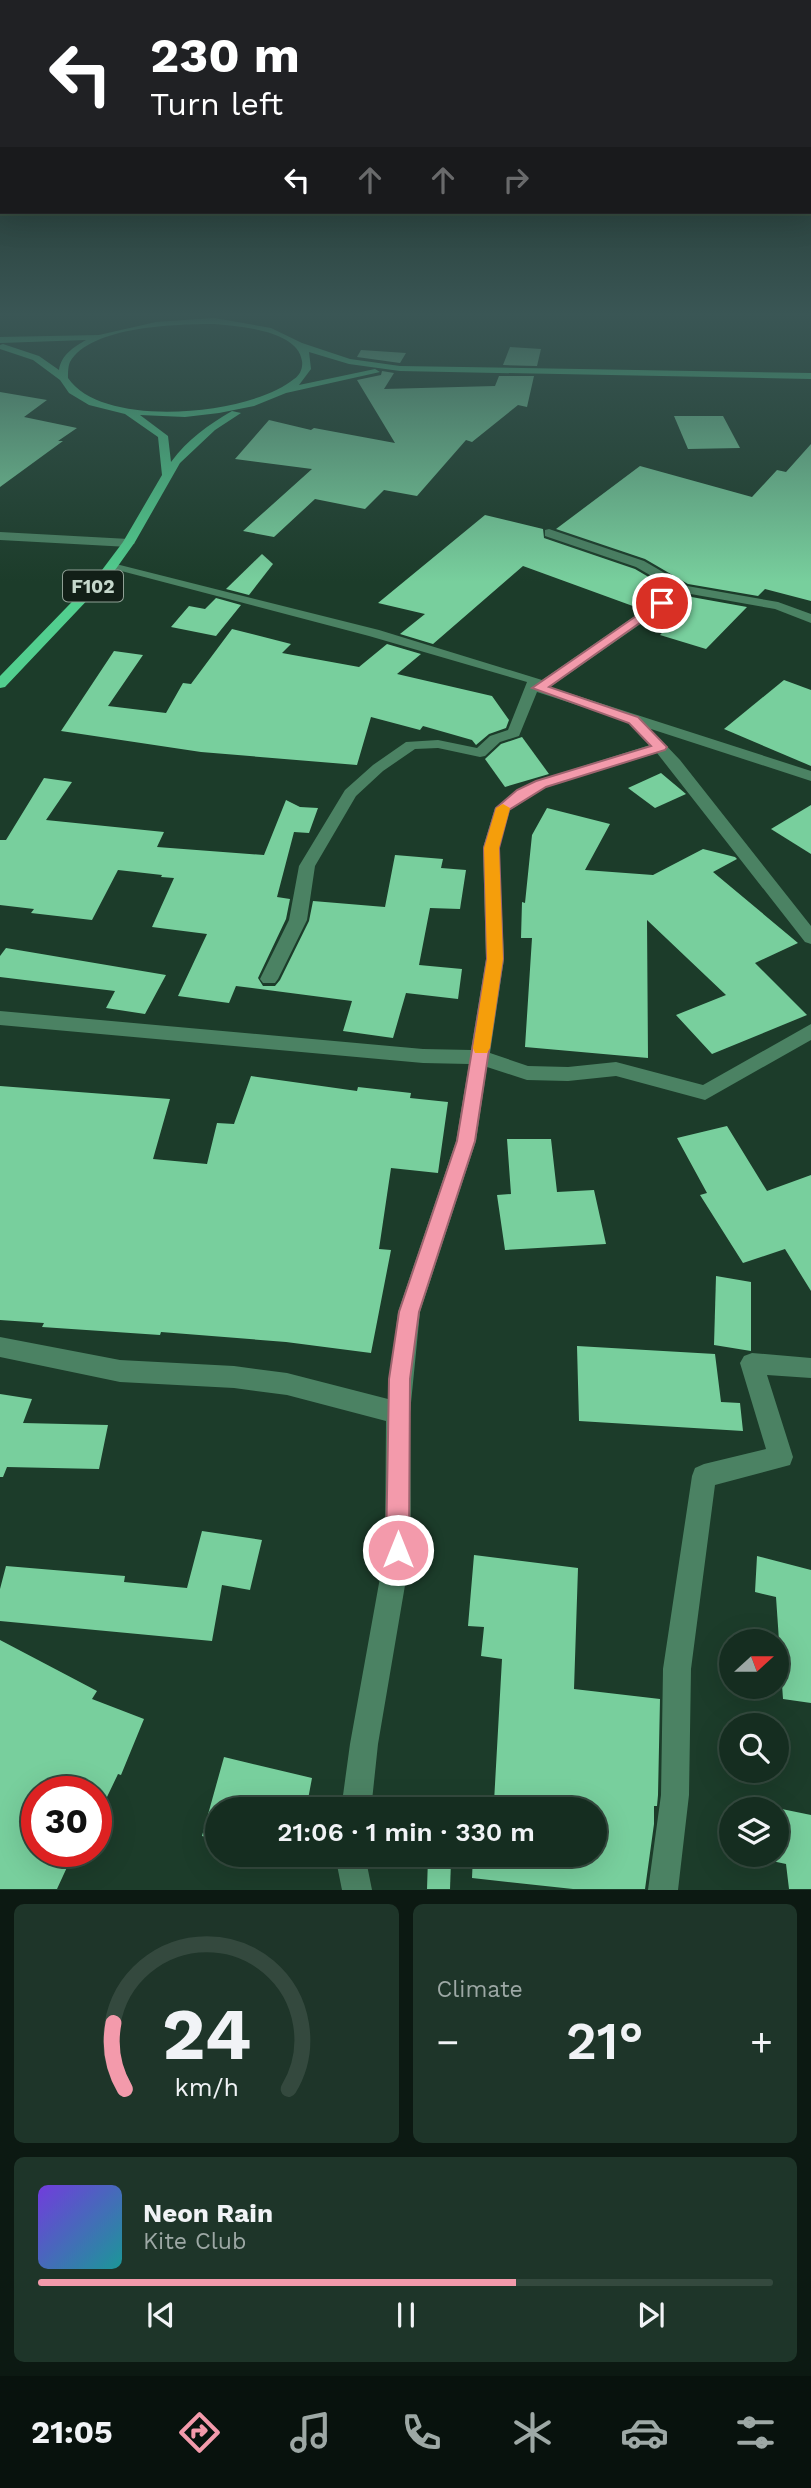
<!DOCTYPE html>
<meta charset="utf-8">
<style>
body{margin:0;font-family:"Work Sans",sans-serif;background:#1e3529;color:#f1f3f6;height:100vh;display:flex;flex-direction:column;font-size:26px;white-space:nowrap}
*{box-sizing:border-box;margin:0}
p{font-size:23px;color:#9da8a5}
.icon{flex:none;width:38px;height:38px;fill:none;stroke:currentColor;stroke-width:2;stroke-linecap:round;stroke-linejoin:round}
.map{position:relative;height:1890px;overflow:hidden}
.sheet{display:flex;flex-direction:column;gap:14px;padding:14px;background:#0c1912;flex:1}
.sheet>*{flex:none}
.banner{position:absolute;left:0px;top:0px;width:812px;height:214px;box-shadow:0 7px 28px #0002,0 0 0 2px #34493e;background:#202124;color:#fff;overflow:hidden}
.needle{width:46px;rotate:69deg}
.fabs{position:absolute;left:719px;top:1629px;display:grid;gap:14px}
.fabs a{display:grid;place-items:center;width:70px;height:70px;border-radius:50%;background:#152d20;box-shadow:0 7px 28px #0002,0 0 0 2px #34493e;font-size:35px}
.speed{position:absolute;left:21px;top:1776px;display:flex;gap:14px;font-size:35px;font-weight:700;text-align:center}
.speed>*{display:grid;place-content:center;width:91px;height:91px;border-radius:50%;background:#152d20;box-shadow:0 7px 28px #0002,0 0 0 2px #34493e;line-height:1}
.speed .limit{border:10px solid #d22;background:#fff;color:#111}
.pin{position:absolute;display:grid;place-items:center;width:60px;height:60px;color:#fff;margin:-30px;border:4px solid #fff;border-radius:50%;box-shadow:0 2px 7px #0007}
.me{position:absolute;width:77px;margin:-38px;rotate:0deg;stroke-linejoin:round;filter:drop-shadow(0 0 5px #0008)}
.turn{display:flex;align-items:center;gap:24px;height:147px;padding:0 35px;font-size:32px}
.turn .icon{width:91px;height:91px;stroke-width:2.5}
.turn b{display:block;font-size:49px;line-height:60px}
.lanes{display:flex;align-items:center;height:66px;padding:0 35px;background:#0003;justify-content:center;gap:35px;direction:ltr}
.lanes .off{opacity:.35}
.big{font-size:52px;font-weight:600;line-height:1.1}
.sheet .widget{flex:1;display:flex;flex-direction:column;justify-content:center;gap:10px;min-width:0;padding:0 24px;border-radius:10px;background:#1e3529}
.sheet .dial{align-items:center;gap:0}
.dial svg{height:182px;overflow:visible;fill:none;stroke:#34493e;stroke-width:7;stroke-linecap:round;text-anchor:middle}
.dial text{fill:#f1f3f6;stroke:none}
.song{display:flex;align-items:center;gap:21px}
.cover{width:84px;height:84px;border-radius:10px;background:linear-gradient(135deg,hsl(260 70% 55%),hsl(180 70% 35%))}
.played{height:7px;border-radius:4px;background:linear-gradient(90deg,#f39aab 65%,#34493e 65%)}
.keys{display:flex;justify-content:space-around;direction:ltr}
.heat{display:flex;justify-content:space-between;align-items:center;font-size:38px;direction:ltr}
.sheet .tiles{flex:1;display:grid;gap:14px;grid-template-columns:1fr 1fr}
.widget:last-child{grid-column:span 2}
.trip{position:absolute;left:205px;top:1797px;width:402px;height:70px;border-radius:35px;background:#152d20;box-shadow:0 7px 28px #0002,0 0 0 2px #34493e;font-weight:600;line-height:70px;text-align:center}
.dock{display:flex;height:112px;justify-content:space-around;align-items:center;background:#08120d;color:#9da8a5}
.dock .icon{width:49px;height:49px}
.dock .current{color:#f39aab}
.dock b{font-size:32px;color:#f1f3f6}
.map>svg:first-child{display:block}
.building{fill:#78cf9d}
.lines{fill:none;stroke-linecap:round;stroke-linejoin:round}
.minor{fill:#4b8263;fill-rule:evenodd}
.major{fill:#52cf8f;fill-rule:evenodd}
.route{fill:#f39aab;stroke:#9e646f;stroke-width:2}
.slow{fill:#f59e0b}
.labels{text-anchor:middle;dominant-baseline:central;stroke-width:7;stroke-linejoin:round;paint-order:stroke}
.shield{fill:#121f17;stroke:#8fa095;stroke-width:2}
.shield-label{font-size:19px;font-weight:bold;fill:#c5d7cb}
</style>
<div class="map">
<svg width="811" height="1890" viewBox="0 0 811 1890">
<rect width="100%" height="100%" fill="#1c3c2a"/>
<g class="building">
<polygon points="510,347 541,349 537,366 503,365"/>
<polygon points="361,350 406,353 400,363 357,357"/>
<polygon points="382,371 394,373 384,389 495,386 499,376 534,376 527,407 518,405 472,442 466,440 417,496 384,490 365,509 315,499 274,537 243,531 312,469 235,459 269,420 311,430 314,428 395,443 357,380 381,375"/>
<polygon points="0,392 47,400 24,417 77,428 58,441 63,441 0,487"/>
<polygon points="674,416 723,416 740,448 688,449"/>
<polygon points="811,444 811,601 765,589 758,596 688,584 645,559 556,529 640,466 752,497 777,470 786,472"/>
<polygon points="485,515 543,529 544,538 635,569 669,589 641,609 523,566 433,644 400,634 425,614 378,603"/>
<polygon points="262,554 273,564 249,595 226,589"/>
<polygon points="686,596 747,607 706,649 660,635 674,620 658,615"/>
<polygon points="216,598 241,605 216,636 171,627 189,606 205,609"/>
<polygon points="232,629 291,644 282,653 359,667 387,644 421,654 397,674 492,696 509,720 506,728 489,734 476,745 472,740 423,726 420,730 371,717 357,765 201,752 61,731 114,651 143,655 108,706 166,713 183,683 191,684"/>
<polygon points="784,680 811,690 811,766 724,729"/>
<polygon points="522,737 549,774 505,787 485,759 501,744"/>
<polygon points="661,773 686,794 655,808 628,788"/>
<polygon points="44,778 72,782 46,820 164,832 157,847 264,855 286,800 300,807 318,808 309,833 294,832 277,897 290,899 286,919 258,978 263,986 275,986 280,980 309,921 313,901 385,907 395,855 443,859 441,868 466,870 460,909 430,908 419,965 462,969 458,999 406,993 393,1038 343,1031 352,1001 236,986 229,1003 178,996 207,934 152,927 174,878 161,877 162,875 118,870 92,920 31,913 34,909 0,905 0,840 6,840"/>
<polygon points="811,805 811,854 771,829"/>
<polygon points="547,808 610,824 585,870 653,875 703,849 735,857 737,859 713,872 798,943 755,963 807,1015 712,1054 676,1015 726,995 647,920 648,1058 525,1047 532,938 521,938 522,902 525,903 532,835"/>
<polygon points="6,948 166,975 145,1014 106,1008 115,991 0,977 0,956"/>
<polygon points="251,1076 357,1091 358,1087 411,1093 410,1098 448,1102 438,1173 391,1168 379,1249 391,1250 371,1353 286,1342 161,1332 160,1335 42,1327 44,1323 0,1320 0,1086 170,1099 153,1159 207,1164 217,1123 234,1124"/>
<polygon points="727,1126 767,1191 811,1175 811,1291 785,1249 743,1263 700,1195 707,1193 677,1138"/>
<polygon points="507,1139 551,1139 557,1192 594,1190 606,1244 505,1250 497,1195 511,1194"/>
<polygon points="716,1276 751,1282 751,1351 714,1345"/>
<polygon points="577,1346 715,1354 721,1402 740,1403 743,1431 579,1421"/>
<polygon points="0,1394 32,1399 23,1423 108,1425 99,1469 7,1467 3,1477 0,1477"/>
<polygon points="202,1531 262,1540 250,1590 222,1585 212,1641 0,1621 0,1589 6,1566 125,1576 124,1582 187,1588"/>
<polygon points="474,1555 578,1568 574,1689 660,1699 658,1795 657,1806 654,1806 654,1824 645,1889 573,1889 472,1878 473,1855 595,1855 595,1810 476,1810 476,1797 494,1802 502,1659 481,1656 484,1627 468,1626"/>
<polygon points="757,1556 811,1570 811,1703 783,1699 776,1597 755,1592"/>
<polygon points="0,1640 97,1691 92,1699 144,1719 121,1775 118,1774 96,1820 96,1792 37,1792 37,1852 74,1852 57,1889 0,1889"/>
<polygon points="224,1757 312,1778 306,1810 217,1810 217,1840 202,1836"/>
<polygon points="772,1807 811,1815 811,1889 789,1889 786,1864 772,1861 772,1855 777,1855 777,1810 772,1810"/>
<polygon points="428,1858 451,1861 450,1889 427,1889"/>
</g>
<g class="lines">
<g class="minor">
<polygon points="549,529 644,561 687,586 778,602 811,614 811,623 775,609 685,593 550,687 811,771 811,781 537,692 519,736 500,742 485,756 480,757 438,748 415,749 383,771 356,796 315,866 307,920 278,979 275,983 263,983 260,979 289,920 299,866 345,790 373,765 406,742 438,740 477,748 490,736 508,730 527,682 369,636 106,567 112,563 379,630 542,680 674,589 636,567 545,536 545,530"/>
<polygon points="0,532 129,539 135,543 129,547 0,540"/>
<polygon points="653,736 658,737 680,760 811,926 811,944 805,942 657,753 546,787 510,810 499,848 504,959 490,1053 528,1066 568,1067 616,1062 703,1085 811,1024 811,1040 705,1100 616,1076 568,1081 527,1080 487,1067 476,1141 420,1312 410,1413 411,1550 378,1744 371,1810 341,1810 350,1744 385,1550 386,1421 287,1395 234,1388 120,1382 0,1357 0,1337 120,1360 234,1366 287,1373 388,1399 398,1312 456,1141 469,1064 423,1063 0,1025 0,1011 423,1049 471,1050 486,959 483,848 495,808 536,781 650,745 646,740"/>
<polygon points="752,1353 811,1358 811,1378 767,1375 793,1457 790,1465 715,1485 691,1669 689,1795 678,1890 648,1890 661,1795 663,1669 692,1476 695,1468 704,1464 766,1449 740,1363 744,1356"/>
<polygon points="335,1855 365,1855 372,1890 342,1890"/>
</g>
<path class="major" d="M 214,318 L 271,328 L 302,343 L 350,359 L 400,366 L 811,373 L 811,379 L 400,371 L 349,364 L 309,352 L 311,369 L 299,385 L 375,369 L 380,372 L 286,393 L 254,406 L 219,413 L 185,417 L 140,415 L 168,436 L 171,462 C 188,439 208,425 232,411 L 241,413 L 215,430 L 180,463 L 135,542 L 113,573 L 5,687 L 0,688 L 0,676 L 99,574 L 123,542 L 162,475 L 158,437 L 125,414 L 89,405 L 69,393 L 60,380 L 33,360 L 0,349 L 0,345 L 3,344 L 39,356 L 59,370 C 61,355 74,347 86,340 L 0,343 L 0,337 L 99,335 L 156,322 ZM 214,324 C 238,326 298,330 302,361 C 303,368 300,375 294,379 C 251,415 103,430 68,378 C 68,373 68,366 70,362 C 90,326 178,324 214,324 Z"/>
</g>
<linearGradient id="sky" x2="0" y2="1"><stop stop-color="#0f2117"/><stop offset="0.54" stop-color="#3a5655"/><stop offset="1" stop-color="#3a5655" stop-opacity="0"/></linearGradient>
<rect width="811" height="582" fill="url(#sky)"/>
<polygon class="route" points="658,601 668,603 549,687 638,717 667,747 665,750 546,787 509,810 499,848 503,959 475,1141 419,1312 410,1379 409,1550 406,1558 398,1562 390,1558 386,1550 389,1379 399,1312 457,1141 487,959 484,848 496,808 517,790 536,781 651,746 629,723 532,688"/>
<polygon class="slow" points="503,804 510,808 499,848 503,959 490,1048 487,1053 475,1053 473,1048 487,959 484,848 496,808"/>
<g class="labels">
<rect class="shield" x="63" y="570.5" width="60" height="31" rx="5"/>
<g class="shield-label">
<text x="93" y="586">F102</text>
</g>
</g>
</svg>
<div class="fabs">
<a><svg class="needle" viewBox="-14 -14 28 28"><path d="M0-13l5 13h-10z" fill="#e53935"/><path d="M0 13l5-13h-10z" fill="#9da8a5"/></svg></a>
<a><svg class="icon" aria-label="search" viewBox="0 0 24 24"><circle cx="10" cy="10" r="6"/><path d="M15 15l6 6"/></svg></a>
<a><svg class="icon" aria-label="layers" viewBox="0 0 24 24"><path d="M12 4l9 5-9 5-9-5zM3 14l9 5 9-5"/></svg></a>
</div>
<div class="speed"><div class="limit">30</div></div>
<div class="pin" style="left:662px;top:603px;background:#d93025"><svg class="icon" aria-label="arrive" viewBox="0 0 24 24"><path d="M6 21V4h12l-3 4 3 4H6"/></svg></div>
<svg class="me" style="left:398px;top:1550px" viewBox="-20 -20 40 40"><circle r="17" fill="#f39aab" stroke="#fff" stroke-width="3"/><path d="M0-11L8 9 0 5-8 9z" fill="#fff"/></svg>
<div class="trip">21:06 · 1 min · 330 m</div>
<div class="banner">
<div class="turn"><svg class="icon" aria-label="left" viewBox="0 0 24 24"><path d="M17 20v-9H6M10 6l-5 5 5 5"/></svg><div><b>230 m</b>Turn left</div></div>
<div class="lanes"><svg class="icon" aria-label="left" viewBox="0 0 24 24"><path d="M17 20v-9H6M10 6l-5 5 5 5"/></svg><svg class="icon off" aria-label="ahead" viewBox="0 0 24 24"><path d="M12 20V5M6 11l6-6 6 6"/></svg><svg class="icon off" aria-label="ahead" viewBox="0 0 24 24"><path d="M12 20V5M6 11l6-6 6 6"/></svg><svg class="icon off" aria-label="right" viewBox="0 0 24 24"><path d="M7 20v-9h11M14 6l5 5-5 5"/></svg></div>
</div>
</div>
<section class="sheet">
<div class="tiles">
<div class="widget dial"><svg viewBox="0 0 100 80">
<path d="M14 69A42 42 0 1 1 86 69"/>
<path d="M14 69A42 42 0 0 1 9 40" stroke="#f39aab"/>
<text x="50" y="56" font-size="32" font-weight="700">24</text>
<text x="50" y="72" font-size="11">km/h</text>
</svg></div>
<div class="widget"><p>Climate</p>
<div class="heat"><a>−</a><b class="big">21°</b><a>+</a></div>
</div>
<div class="widget">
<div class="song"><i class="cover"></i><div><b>Neon Rain</b><p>Kite Club</p></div></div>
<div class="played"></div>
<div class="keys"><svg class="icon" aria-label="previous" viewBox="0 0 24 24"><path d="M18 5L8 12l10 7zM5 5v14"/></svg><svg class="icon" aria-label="pause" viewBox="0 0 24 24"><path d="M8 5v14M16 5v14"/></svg><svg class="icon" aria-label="next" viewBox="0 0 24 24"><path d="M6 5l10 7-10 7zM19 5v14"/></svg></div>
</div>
</div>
</section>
<nav class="dock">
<b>21:05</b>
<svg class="icon current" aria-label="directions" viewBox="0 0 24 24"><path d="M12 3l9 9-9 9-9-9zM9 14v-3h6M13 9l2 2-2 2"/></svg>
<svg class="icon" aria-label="music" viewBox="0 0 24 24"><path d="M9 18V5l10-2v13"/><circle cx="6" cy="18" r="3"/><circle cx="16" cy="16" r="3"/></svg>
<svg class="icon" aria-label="phone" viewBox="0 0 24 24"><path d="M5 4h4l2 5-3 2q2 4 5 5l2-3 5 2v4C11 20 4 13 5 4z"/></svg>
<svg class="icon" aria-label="climate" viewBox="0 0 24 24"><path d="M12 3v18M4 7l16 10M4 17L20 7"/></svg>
<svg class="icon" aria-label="car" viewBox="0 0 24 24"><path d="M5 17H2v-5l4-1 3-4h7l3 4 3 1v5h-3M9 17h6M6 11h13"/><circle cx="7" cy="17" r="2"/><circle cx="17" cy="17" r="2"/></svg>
<svg class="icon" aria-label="filters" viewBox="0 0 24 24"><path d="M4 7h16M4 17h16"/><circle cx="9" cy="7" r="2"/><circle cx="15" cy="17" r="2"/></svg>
</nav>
